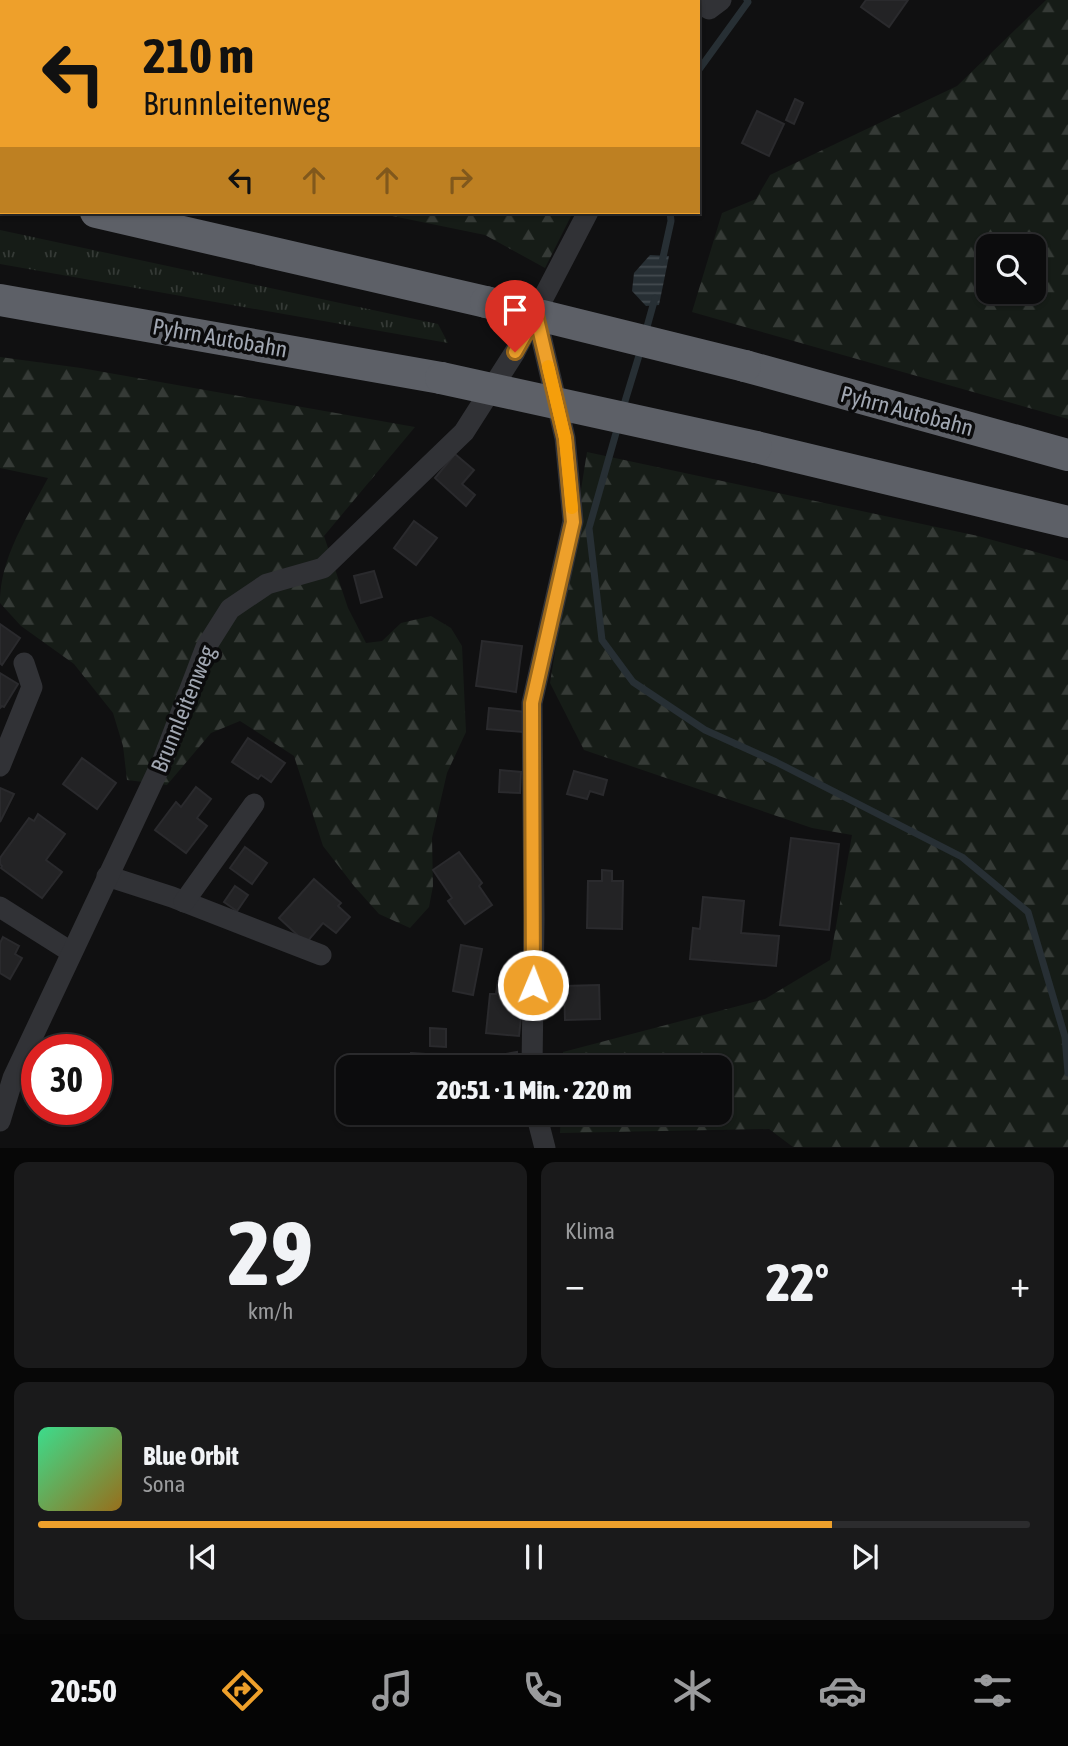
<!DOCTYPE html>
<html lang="de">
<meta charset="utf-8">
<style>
body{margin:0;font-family:"Asap Condensed",sans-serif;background:#1a1a1b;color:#f1f3f6;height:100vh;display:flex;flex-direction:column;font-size:26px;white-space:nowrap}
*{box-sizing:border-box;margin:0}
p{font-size:23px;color:#9a9b9d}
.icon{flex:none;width:38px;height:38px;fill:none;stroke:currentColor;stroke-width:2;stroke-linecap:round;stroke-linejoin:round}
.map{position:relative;height:1148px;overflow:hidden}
.side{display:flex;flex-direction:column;gap:14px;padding:14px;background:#070707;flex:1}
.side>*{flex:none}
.hud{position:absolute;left:0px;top:0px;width:700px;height:214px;box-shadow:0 2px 5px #0004,0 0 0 2px #2c2c2e;background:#eea02b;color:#111;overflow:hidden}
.controls{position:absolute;left:976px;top:234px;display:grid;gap:14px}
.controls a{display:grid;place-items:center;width:70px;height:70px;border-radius:14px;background:#0c0c0d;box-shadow:0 2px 5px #0004,0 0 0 2px #2c2c2e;font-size:35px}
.speed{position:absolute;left:21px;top:1034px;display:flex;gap:14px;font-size:35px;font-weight:700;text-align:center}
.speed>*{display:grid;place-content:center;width:91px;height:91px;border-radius:50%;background:#0c0c0d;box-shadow:0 2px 5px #0004,0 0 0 2px #2c2c2e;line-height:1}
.speed .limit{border:10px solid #d22;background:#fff;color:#111}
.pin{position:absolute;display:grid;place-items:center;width:60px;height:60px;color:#fff;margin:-72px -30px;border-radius:50% 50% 50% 0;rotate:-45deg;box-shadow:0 0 7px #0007}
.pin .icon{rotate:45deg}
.me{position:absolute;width:77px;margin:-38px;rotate:1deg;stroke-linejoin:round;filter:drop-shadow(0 0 5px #0008)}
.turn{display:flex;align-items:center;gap:24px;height:147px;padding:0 28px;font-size:32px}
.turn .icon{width:91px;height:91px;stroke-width:2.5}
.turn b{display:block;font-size:49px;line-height:60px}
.lanes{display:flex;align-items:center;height:66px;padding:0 28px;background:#0003;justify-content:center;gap:35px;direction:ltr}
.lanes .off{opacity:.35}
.big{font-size:52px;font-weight:800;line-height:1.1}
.side .tile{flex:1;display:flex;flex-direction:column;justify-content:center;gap:10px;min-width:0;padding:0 24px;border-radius:14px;background:#1a1a1b}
.side .dial{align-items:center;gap:0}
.dial b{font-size:91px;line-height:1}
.song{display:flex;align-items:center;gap:21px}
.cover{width:84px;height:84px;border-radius:10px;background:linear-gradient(135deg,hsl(150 70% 55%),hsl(40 70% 35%))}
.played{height:7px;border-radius:4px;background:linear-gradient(90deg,#eea02b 80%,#2c2c2e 80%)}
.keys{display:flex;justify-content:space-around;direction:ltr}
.heat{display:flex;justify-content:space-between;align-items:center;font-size:38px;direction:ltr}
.side .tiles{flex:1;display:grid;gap:14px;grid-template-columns:1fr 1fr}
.tile:last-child{grid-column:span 2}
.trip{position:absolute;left:336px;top:1055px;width:396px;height:70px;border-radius:14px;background:#0c0c0d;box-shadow:0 2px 5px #0004,0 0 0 2px #2c2c2e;font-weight:800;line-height:70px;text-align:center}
.tab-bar{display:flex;height:112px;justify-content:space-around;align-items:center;background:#050505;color:#9a9b9d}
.tab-bar .icon{width:49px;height:49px}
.tab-bar .selected{color:#eea02b}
.tab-bar b{font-size:32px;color:#f1f3f6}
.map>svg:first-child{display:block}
.grass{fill:url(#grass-tufts)}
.forest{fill:url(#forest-firs);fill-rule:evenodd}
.water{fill:url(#water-rules)}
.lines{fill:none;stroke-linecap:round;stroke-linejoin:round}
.stream{stroke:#272f34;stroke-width:7}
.building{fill:#232325;stroke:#2a2a2d;stroke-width:2}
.minor{stroke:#313236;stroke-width:21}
.highway{stroke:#5d6067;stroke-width:32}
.highway-bridge{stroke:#5d6067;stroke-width:32}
.route-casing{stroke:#9b681c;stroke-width:18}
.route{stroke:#eea02b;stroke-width:12}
.slow{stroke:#f59e0b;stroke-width:12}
.labels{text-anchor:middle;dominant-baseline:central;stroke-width:7;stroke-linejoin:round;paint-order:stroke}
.street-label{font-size:23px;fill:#a1a7b2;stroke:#0b0b0c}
</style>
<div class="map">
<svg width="1068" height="1148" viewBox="0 0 1068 1148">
<defs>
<pattern id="grass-tufts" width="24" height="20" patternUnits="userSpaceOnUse" patternTransform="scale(1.75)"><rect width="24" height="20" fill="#161c17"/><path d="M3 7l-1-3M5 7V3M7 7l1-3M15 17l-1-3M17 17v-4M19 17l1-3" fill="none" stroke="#353a36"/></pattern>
<pattern id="forest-firs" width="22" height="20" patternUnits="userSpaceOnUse" patternTransform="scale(1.75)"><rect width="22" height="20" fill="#161c17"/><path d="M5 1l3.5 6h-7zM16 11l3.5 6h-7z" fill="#353a36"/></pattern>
<pattern id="water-rules" width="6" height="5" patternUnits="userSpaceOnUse" patternTransform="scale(1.75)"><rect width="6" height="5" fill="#272f34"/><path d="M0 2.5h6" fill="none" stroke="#434a4f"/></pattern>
</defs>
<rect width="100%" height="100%" fill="#101011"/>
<polygon class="grass" points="0,230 438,324 448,343 0,264"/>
<g class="forest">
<polygon points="0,0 659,0 2,2 2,137"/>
<path d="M 1046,0 L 1068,0 L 1068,419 L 692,312 L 722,213 L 756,199 L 770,175 L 957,86 ZM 989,247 L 1034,247 L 1034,292 L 989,292 Z"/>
<polygon points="373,212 573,212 545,268 485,235"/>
<path d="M 0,357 L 81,368 L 415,427 L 324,536 L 348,608 L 366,643 L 382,641 L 401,623 L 431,616 L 451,628 L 462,646 L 466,732 L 447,773 L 432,838 L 433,886 L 429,907 L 410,928 L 379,914 L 354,886 L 323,846 L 294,756 L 240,721 L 211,733 L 167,785 L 127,780 L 123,746 L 113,713 L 74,664 L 21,626 L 0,603 C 0,557 27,518 48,478 L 0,468 Z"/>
<polygon points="587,452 978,536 1068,561 1068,1147 793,1147 769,1129 560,1133 561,1113 719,1113 719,1068 562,1067 563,1052 765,999 830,960 852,835 812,828 584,750 550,683"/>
</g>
<polygon class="water" points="650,255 669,256 659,305 646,306 632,291 634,273"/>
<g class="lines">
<g class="stream">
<polyline points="698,71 748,2 747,0"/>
<polyline points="662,262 671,221 670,212"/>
<polyline points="645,334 655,298"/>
<polyline points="622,411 641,349"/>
<polyline points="618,426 589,528 602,640 633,682 705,730 776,762 962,857 1028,912 1065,1037 1068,1073"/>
</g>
</g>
<g class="building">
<polygon points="866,0 908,0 889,27 861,7"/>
<polygon points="795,99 803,103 794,124 786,120"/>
<polygon points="757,111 784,124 769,156 742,143"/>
<polygon points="455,454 474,470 462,484 475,495 466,506 435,478"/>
<polygon points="414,521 437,538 416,565 394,548"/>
<polygon points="374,571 382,597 361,603 354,576"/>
<polygon points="0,624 20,638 2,665 0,663"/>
<polygon points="482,641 522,646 516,692 476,686"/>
<polygon points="0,673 18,684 4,707 2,706 0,708"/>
<polygon points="489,708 525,712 523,732 487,729"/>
<polygon points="248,738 285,763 271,782 261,775 258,779 232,762"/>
<polygon points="82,758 116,783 97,809 63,784"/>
<polygon points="500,770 521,772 520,793 499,792"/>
<polygon points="574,771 607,780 603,795 590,791 587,799 567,794"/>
<polygon points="196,787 211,799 197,818 207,826 186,853 155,830 176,802 181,807"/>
<polygon points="0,788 14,794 0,822"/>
<polygon points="38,814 65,834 46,860 62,872 42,898 1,868 2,866 0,864 0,858 29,818 34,821"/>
<polygon points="791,838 839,844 829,930 780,925"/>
<polygon points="245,847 267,863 252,884 230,868"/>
<polygon points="459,852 482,883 479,886 492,905 465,924 448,901 452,898 433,870"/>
<polygon points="602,870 612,871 612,881 623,881 622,929 587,928 588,881 602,881"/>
<polygon points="314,879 341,903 338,906 350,917 336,933 323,923 306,943 279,918"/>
<polygon points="235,886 248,895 237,911 224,902"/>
<polygon points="703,897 744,901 741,933 779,936 776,966 690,959 693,928 700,929"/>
<polygon points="3,937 19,946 15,954 22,958 10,979 0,973 0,943"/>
<polygon points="461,945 482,949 473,995 453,991"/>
<polygon points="498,981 515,983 514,996 523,997 519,1036 486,1033 490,994 496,994"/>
<polygon points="599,985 600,1019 565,1020 564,986"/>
<polygon points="430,1028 446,1029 446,1047 430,1046"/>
<polygon points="517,1052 519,1068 496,1068 494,1056"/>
<polygon points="411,1053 425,1054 425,1068 392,1068 392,1059 410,1060"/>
</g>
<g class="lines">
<g class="minor">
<polyline points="705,0 709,9 721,0"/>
<polyline points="0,766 32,687 24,663"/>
<polyline points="107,876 172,897 321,955"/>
<polyline points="184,902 254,804"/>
<polyline points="0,907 71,952"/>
<polyline points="532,1068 534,918 532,703 573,521 565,438 536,315"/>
<polyline points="536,1113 545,1148"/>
<polyline points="0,1121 13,1078 163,760 206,647 230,609 267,584 323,568 464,432 515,352 588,212"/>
</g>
<g class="highway">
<polyline points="0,190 2,190"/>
<polyline points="96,212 486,302"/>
<polyline points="0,300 441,378"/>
<polyline points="745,366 1068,455"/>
<polyline points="756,447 1068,522"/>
</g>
<g class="highway-bridge">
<polyline points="486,302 745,366"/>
<polyline points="441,378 756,447"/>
</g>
</g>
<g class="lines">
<g class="route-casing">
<polyline id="route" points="515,352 536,315 565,438 573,522 532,703 533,985"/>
</g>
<use href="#route" class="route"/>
<polyline class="slow" points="548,366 565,438 572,508"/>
</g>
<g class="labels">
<g class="street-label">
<text transform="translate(220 338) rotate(10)">Pyhrn Autobahn</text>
<text transform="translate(907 411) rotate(15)">Pyhrn Autobahn</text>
<text transform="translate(183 709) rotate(-68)">Brunnleitenweg</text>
</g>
</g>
</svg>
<div class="controls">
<a><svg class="icon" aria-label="search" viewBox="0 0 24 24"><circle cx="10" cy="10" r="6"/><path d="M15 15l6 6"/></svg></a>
</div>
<div class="speed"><div class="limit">30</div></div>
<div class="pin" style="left:515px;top:352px;background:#d93025"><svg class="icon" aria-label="arrive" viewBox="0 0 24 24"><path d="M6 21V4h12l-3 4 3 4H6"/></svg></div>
<svg class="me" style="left:533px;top:985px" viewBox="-20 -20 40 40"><circle r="17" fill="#eea02b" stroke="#fff" stroke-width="3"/><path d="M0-11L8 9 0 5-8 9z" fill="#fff"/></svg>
<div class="trip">20:51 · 1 Min. · 220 m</div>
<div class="hud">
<div class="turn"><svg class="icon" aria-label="left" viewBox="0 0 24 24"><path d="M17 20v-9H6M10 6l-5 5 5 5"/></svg><div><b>210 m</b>Brunnleitenweg</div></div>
<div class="lanes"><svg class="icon" aria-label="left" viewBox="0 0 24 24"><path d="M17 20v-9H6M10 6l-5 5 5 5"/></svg><svg class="icon off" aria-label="ahead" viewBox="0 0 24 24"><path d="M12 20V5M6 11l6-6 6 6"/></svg><svg class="icon off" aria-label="ahead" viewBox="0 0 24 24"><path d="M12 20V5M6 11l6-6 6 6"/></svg><svg class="icon off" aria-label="right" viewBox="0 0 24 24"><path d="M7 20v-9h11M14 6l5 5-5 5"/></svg></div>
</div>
</div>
<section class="side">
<div class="tiles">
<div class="tile dial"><b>29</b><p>km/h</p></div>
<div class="tile"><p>Klima</p>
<div class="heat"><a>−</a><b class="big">22°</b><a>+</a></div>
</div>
<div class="tile">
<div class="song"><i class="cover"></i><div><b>Blue Orbit</b><p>Sona</p></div></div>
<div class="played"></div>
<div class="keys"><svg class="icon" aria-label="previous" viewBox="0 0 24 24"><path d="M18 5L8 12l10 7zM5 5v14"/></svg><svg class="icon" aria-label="pause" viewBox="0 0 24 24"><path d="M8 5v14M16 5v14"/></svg><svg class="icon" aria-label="next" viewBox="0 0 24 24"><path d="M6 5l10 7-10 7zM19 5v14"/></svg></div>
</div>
</div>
</section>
<nav class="tab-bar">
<b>20:50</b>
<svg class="icon selected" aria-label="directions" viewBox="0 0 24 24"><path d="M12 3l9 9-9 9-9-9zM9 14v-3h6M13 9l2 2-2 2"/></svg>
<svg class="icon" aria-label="music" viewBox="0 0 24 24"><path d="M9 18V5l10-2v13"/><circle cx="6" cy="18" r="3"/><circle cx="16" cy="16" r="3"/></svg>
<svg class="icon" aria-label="phone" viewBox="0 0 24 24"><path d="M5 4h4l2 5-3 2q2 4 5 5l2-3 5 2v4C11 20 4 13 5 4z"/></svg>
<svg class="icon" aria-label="climate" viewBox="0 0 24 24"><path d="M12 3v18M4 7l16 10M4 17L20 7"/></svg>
<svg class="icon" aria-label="car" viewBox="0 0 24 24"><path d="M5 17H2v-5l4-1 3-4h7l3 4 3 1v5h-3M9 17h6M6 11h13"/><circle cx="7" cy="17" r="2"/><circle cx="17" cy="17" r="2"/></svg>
<svg class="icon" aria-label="filters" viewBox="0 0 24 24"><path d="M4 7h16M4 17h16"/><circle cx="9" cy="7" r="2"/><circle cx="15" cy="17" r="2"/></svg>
</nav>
